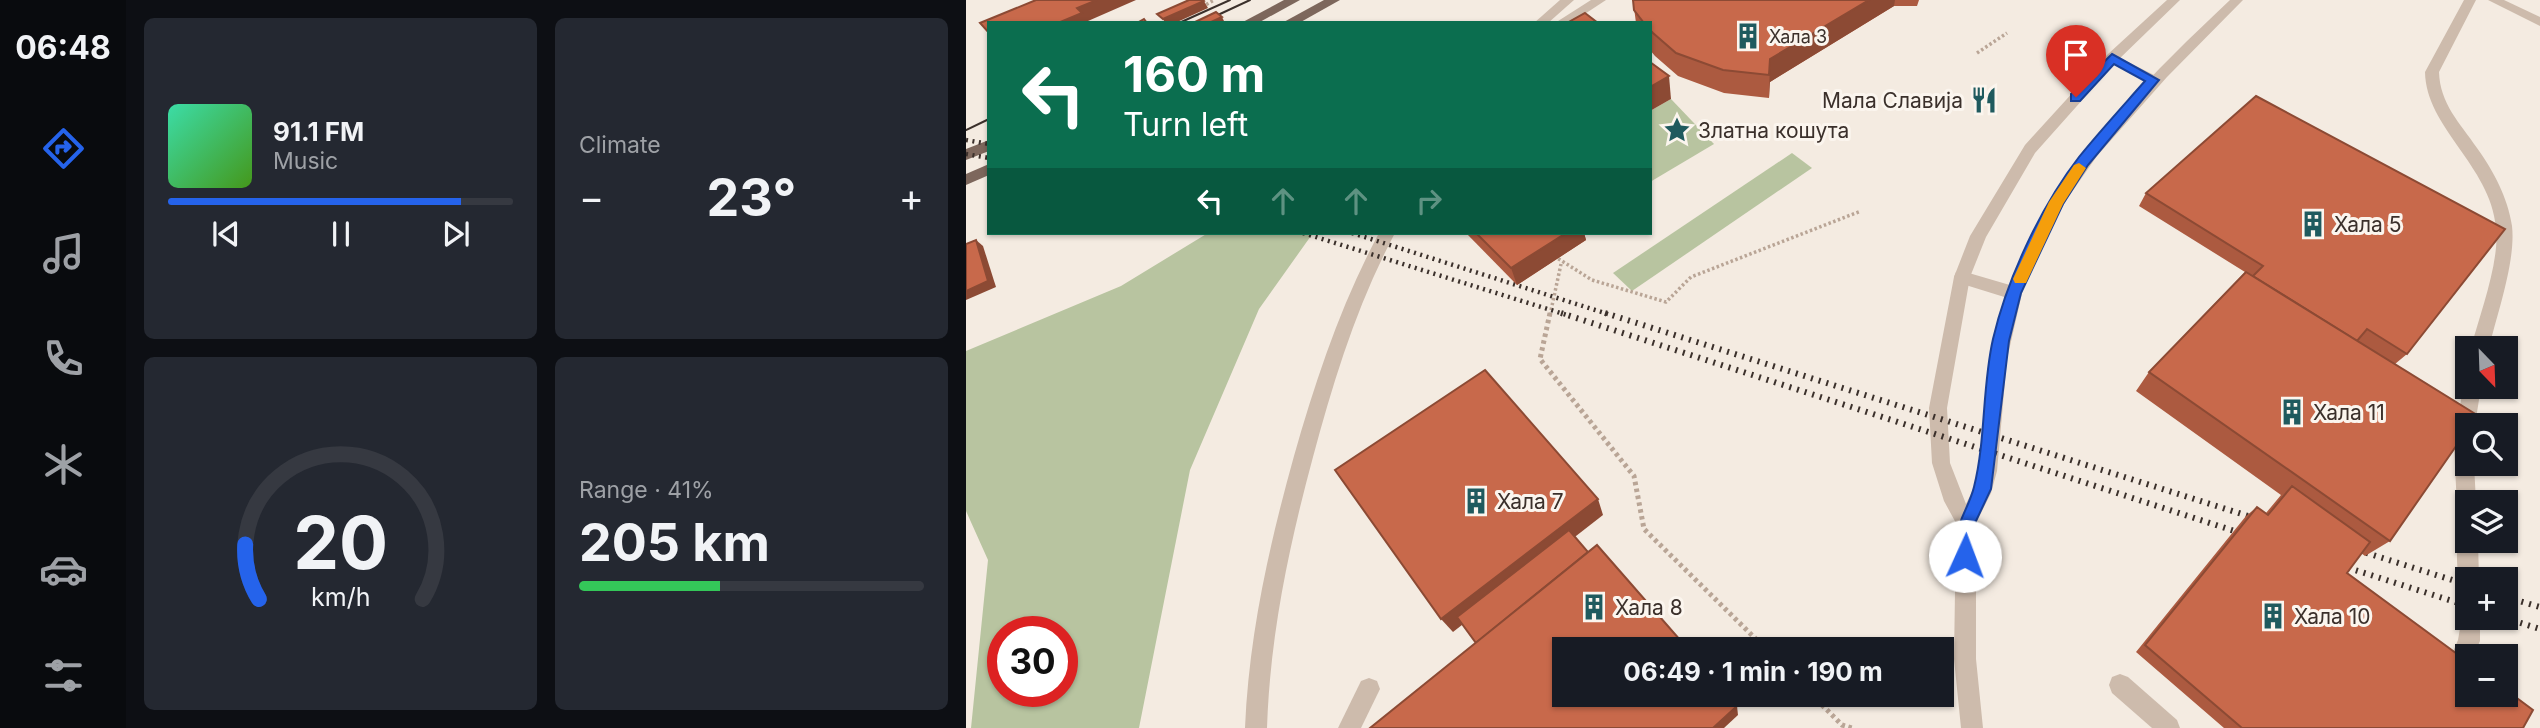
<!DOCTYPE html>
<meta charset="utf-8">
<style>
body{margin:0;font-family:Inter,sans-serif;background:#242831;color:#f1f3f6;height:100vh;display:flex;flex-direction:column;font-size:26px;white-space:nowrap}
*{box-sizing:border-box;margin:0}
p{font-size:23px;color:#9ea1a6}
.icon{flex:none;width:38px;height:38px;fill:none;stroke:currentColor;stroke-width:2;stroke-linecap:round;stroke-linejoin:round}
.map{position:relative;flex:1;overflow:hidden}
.drawer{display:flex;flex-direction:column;gap:18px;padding:18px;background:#0d0f14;width:840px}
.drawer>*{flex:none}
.top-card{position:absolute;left:21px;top:21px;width:665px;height:214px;border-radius:0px;box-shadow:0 2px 5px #0004;background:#0b6e4f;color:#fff;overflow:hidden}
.needle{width:46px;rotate:157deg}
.controls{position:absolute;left:1489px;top:336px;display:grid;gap:14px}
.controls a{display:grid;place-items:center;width:63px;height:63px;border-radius:0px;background:#171b24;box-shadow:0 2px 5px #0004;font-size:35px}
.speed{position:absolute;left:21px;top:616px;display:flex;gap:14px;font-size:35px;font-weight:700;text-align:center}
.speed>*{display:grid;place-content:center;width:91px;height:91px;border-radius:50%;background:#171b24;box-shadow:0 2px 5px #0004;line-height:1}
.speed .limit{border:10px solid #d22;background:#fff;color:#111}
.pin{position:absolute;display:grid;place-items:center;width:60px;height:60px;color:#fff;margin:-72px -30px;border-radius:50% 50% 50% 0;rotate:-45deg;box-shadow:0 0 7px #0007}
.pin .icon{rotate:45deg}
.me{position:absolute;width:77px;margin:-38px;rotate:2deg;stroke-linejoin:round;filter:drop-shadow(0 0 5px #0008)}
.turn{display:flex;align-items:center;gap:24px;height:147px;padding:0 21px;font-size:32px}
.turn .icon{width:91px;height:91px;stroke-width:2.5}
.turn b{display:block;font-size:49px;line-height:60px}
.lanes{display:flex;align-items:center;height:66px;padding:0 21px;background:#0003;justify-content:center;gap:35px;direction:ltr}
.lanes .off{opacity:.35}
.big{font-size:52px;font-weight:700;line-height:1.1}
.drawer .tile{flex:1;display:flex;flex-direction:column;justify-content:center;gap:10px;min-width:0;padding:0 24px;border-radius:10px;background:#242831}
.drawer .dial{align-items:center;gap:0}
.dial svg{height:182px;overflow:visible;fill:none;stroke:#363941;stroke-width:7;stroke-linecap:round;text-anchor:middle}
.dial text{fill:#f1f3f6;stroke:none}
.song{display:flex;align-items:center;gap:21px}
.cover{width:84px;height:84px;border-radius:10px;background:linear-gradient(135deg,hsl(160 70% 55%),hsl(100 70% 35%))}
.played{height:7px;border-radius:4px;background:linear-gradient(90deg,#2563eb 85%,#363941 85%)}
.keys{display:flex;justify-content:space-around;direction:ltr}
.heat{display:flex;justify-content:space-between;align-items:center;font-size:38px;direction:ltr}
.charge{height:10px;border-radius:5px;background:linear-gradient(90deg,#34c759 41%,#363941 0)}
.drawer .tiles{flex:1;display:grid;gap:18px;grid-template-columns:repeat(2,1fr)}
.trip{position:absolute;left:586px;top:637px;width:402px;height:70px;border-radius:0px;background:#171b24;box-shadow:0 2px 5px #0004;font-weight:700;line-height:70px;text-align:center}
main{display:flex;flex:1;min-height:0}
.tab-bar{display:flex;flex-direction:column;width:126px;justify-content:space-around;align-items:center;background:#090b0e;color:#9ea1a6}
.tab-bar .icon{width:49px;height:49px}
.tab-bar .current{color:#2563eb}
.tab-bar b{font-size:32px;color:#f1f3f6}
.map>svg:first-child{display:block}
.green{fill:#b8c4a0;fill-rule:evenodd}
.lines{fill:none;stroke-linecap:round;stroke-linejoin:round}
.path-far1{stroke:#b9a596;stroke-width:3.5;stroke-dasharray:2.5 2.5;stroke-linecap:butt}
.path{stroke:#b9a596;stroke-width:5;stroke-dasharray:3.5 3.5;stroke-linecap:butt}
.service{fill:#cdbbac;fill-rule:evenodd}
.minor{fill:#cdbbac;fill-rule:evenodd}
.primary{fill:#7d675c;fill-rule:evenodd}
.tram{stroke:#3b302b;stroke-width:2}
.rail-far1{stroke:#3b302b;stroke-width:4.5;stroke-dasharray:2 4.5;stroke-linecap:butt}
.rail{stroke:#3b302b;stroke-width:6;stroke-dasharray:2 6;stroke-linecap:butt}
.wall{fill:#ac5a40}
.shaded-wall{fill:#8c4a34}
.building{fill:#c8694b;stroke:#8c4a34;stroke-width:2}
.route{fill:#2563eb;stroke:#184099;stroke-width:2}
.slow{fill:#f59e0b}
.labels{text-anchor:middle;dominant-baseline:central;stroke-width:6;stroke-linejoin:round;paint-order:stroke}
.far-poi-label{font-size:18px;fill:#3b302b;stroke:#fbf5ee;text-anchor:start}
.poi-label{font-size:21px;fill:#3b302b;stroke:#fbf5ee;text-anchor:start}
</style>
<main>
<nav class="tab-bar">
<b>06:48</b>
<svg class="icon current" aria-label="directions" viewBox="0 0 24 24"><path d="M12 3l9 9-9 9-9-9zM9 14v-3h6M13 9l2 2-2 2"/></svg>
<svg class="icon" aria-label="music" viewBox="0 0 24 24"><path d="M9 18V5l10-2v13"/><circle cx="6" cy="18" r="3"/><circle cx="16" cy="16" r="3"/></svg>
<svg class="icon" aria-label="phone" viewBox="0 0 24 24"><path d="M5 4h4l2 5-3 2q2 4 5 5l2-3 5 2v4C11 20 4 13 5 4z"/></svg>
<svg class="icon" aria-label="climate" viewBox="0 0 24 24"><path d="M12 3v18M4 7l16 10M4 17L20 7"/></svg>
<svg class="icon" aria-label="car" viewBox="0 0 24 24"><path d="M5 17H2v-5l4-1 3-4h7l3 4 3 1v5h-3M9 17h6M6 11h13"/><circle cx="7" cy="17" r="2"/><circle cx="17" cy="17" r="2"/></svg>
<svg class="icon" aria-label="filters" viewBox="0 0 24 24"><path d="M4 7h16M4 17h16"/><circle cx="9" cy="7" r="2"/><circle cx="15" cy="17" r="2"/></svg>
</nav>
<section class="drawer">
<div class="tiles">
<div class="tile">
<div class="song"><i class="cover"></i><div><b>91.1 FM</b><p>Music</p></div></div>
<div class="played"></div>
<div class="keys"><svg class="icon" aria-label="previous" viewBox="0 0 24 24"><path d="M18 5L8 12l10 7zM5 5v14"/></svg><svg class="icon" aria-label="pause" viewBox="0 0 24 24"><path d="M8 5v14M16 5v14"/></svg><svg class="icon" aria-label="next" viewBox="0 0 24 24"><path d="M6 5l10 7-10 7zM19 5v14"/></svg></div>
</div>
<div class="tile"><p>Climate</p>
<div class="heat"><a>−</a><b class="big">23°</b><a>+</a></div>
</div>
<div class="tile dial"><svg viewBox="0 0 100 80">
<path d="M14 69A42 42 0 1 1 86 69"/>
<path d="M14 69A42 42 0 0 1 8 45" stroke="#2563eb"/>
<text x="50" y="56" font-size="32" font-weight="700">20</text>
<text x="50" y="72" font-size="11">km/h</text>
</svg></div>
<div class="tile"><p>Range · 41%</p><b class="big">205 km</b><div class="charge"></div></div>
</div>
</section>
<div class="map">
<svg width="1574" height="728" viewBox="0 0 1574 728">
<rect width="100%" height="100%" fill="#f4ebe1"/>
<g class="green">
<polygon points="705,99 748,144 684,182 684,111"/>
<polygon points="826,153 846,168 666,291 647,273"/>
<path d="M 242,233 L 347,233 L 293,309 L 224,470 L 173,728 L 5,728 L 22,560 L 0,511 L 0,351 L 155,286 ZM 37,632 L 96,632 L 96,691 L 37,691 Z"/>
</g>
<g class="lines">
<g class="path-far1">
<polyline points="236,7 248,0"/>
<polyline points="1011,53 1041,33"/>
<polyline points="588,256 626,280 700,302 725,277 895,211"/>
<polyline points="584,315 595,264"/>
</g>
<g class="path">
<polyline points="584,313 574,359 668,476 678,529 800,649"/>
<polyline points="846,695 876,725 886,728"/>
</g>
<g class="service">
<polygon points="594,0 608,0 582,23 568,23"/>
<polygon points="625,0 640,0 605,23 589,23"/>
<path d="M 1498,0 L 1510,0 L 1473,72 C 1474,104 1494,123 1511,148 C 1527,170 1542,198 1546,226 C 1550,261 1531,314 1523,348 L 1505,348 C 1514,313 1534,262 1530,227 C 1524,165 1460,128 1459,72 Z"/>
<polygon points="1522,0 1538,0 1574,17 1574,26"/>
<polygon points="1146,54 1192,77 1194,80 1187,85 1182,83 1141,61 1139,58"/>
<path d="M 413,233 L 429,233 C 391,304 368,379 347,457 C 323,546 304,635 301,728 L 279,728 C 283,635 303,546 328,456 C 350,379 375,304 413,233 Z"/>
<polygon points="996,271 1054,288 1056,293 1048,300 990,282 988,277 990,272"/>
<path d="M 1502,381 L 1502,387 L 1515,387 L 1509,425 L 1502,425 L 1502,464 L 1508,464 L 1510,502 L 1502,502 L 1502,541 L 1512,541 L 1513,579 L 1502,579 L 1502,588 L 1496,586 C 1490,573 1489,547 1495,534 L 1492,528 L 1488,445 L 1497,387 Z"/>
<polygon points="1502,609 1502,618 1514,618 1514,641 1507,656 1502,656 1502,667 1495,670 1487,667 1484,659 1492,640 1497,611"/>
<polygon points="1154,674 1162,677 1211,720 1214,728 1186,728 1146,693 1143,685 1146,677"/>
<polygon points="403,678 411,681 414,689 395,728 372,728 395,681"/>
</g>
<path class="minor" d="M 1201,0 L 1214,0 L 1151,61 L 1069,153 L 1020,237 L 1004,277 L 981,408 L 984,463 L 1000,504 C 1028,454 1014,391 1027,337 C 1064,195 1160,98 1264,0 L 1277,0 L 1201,77 L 1131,156 L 1101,199 L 1077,241 L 1057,289 L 1041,359 L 1031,471 L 1025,493 L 1010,523 L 1010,659 L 1017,728 L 995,728 L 988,659 L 990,523 L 978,501 L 966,463 L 963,408 L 988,277 L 1004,236 L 1059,145 L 1141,55 Z"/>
<g class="primary">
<polygon points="318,0 334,0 292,23 275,23"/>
<polygon points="358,0 374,0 333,23 316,23"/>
<polygon points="23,140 23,151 0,160 0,149"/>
<polygon points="23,164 23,175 0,185 0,174"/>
</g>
<g class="tram">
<polyline points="254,14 284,0"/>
<polyline points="213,23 264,0"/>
<polyline points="0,130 23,119"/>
</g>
<g class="rail-far1">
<polyline points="0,140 23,144"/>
<polyline points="0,154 23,158"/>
<polyline points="337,233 601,315"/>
<polyline points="386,233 645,315"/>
</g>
<g class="rail">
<polyline points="595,313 1287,537"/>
<polyline points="639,313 1298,521"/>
<polyline points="1385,548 1502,585"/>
<polyline points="1367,563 1502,606"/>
<polyline points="1540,597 1574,607"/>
<polyline points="1539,618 1574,629"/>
</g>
</g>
<g class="wall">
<polygon points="667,0 953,0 951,6 928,6 804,82 803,98 758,93 712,76 689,56 684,50 684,23 670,23"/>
<polygon points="1180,193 1441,354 1429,364 1424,541 1399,556 1395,553 1381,573 1557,728 1258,728 1170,652 1280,516 1291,507 1300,513 1315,495 1170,391 1183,372 1279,272 1173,206"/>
<polygon points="500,233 618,233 620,240 551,285"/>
</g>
<g class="shaded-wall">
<polygon points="131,0 170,0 122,21 123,23 92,23 111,8"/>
<polygon points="903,0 929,0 928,6 804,82 803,98 804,59"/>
<polygon points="238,1 242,8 209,23 199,23 197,19"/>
<polygon points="256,17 259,23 243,23"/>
<polygon points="703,76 705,99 684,111 684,87"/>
<polygon points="600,233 618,233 620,240 551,285 545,268"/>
<polygon points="10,240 17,246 30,287 0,300 0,291"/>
<polygon points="632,499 637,515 487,632 475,619"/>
<polygon points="771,706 772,715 758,728 747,728"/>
</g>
<g class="building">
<polygon points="70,0 131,0 111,8 116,13 92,23 23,23 23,33 14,23"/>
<polygon points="223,0 237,0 238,1 197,19 191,14"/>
<polygon points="667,0 903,0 804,59 803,75 757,70 710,53 687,33 684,30 684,23 678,23 668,10"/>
<polygon points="250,12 256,17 243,23 227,23"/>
<polygon points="619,13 632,23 601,23"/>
<polygon points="178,19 181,23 171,23"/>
<polygon points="684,62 703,76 684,87"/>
<polygon points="1290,96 1539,229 1441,354 1401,329 1391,341 1287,276 1297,266 1180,193"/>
<polygon points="510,233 600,233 545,268"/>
<polygon points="10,240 22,281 0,291 0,244"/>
<polygon points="1280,272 1511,415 1504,425 1502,425 1502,429 1424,541 1183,372"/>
<polygon points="519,370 632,499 475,619 369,470"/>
<polygon points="1326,486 1404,542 1381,573 1502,662 1502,695 1540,695 1540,690 1567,710 1557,728 1276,728 1179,645 1291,507 1302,515"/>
<polygon points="603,530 622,552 510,643 491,617"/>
<polygon points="631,545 722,649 598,649 598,695 761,695 771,706 747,728 404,728"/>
</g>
<path class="route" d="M 1146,54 L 1193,80 L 1122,165 L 1097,204 L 1055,293 L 1043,341 L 1025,489 L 1009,523 L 1006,562 L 999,565 L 993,562 C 981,534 1002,512 1008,487 C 1020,439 1016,387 1027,339 C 1041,279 1075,206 1113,157 C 1134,131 1157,106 1179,81 L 1148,64 L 1114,101 L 1105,101 L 1105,94 Z"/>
<polygon class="slow" points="1113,163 1120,168 1097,204 1060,283 1049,283 1047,279 1083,202 1108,165"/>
<defs>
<g id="building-bare" transform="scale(2.1)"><path d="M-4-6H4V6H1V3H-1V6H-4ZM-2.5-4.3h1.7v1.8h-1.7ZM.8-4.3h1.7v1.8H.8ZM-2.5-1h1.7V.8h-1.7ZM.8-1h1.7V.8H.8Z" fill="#1f5a5e" stroke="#fbf5ee" stroke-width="2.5" paint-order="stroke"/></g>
<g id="restaurant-bare" transform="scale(2.1)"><path d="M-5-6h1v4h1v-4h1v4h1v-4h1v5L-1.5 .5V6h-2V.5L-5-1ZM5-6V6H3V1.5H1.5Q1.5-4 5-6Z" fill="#1f5a5e" stroke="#fbf5ee" stroke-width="2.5" paint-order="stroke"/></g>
<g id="sight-bare" transform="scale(2.1)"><path d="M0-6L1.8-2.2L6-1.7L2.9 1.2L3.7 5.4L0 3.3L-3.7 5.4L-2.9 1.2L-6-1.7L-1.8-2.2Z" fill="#1f5a5e" stroke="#fbf5ee" stroke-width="2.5" paint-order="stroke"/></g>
</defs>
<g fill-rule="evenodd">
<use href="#building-bare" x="782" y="36"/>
<use href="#restaurant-bare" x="1018" y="100"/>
<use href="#sight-bare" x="711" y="130"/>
<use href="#building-bare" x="1347" y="224"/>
<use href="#building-bare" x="1326" y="412"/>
<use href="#building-bare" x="510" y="501"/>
<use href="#building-bare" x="628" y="607"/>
<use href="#building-bare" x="1307" y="616"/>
</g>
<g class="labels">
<g class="far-poi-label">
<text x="803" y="36">Хала 3</text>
</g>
<g class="poi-label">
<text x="997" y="100" text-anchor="end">Мала Славија</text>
<text x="732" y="130">Златна кошута</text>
<text x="1368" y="224">Хала 5</text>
<text x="1347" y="412">Хала 11</text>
<text x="531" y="501">Хала 7</text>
<text x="649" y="607">Хала 8</text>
<text x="1328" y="616">Хала 10</text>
</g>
</g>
</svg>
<div class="controls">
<a><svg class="needle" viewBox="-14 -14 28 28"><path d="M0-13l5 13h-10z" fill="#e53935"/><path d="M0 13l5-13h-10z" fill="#9ea1a6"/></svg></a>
<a><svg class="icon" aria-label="search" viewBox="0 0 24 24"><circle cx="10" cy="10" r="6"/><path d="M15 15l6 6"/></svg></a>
<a><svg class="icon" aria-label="layers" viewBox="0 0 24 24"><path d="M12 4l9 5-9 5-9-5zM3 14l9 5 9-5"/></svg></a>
<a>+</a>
<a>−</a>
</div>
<div class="speed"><div class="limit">30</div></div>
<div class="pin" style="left:1110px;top:97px;background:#d93025"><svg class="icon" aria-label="arrive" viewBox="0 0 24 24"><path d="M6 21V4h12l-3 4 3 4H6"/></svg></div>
<svg class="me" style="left:999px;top:556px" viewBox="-20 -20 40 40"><circle r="19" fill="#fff"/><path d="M0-13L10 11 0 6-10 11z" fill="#2563eb"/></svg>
<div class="trip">06:49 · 1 min · 190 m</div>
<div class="top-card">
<div class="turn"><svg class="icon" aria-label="left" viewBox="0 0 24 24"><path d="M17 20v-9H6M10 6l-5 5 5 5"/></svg><div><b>160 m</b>Turn left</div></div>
<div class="lanes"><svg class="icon" aria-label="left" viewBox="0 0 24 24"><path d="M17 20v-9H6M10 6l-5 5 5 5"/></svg><svg class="icon off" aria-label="ahead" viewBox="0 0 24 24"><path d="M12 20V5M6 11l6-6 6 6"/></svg><svg class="icon off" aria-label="ahead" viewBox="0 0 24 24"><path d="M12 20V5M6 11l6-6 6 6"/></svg><svg class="icon off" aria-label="right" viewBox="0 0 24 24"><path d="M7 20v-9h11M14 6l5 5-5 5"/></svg></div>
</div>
</div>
</main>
